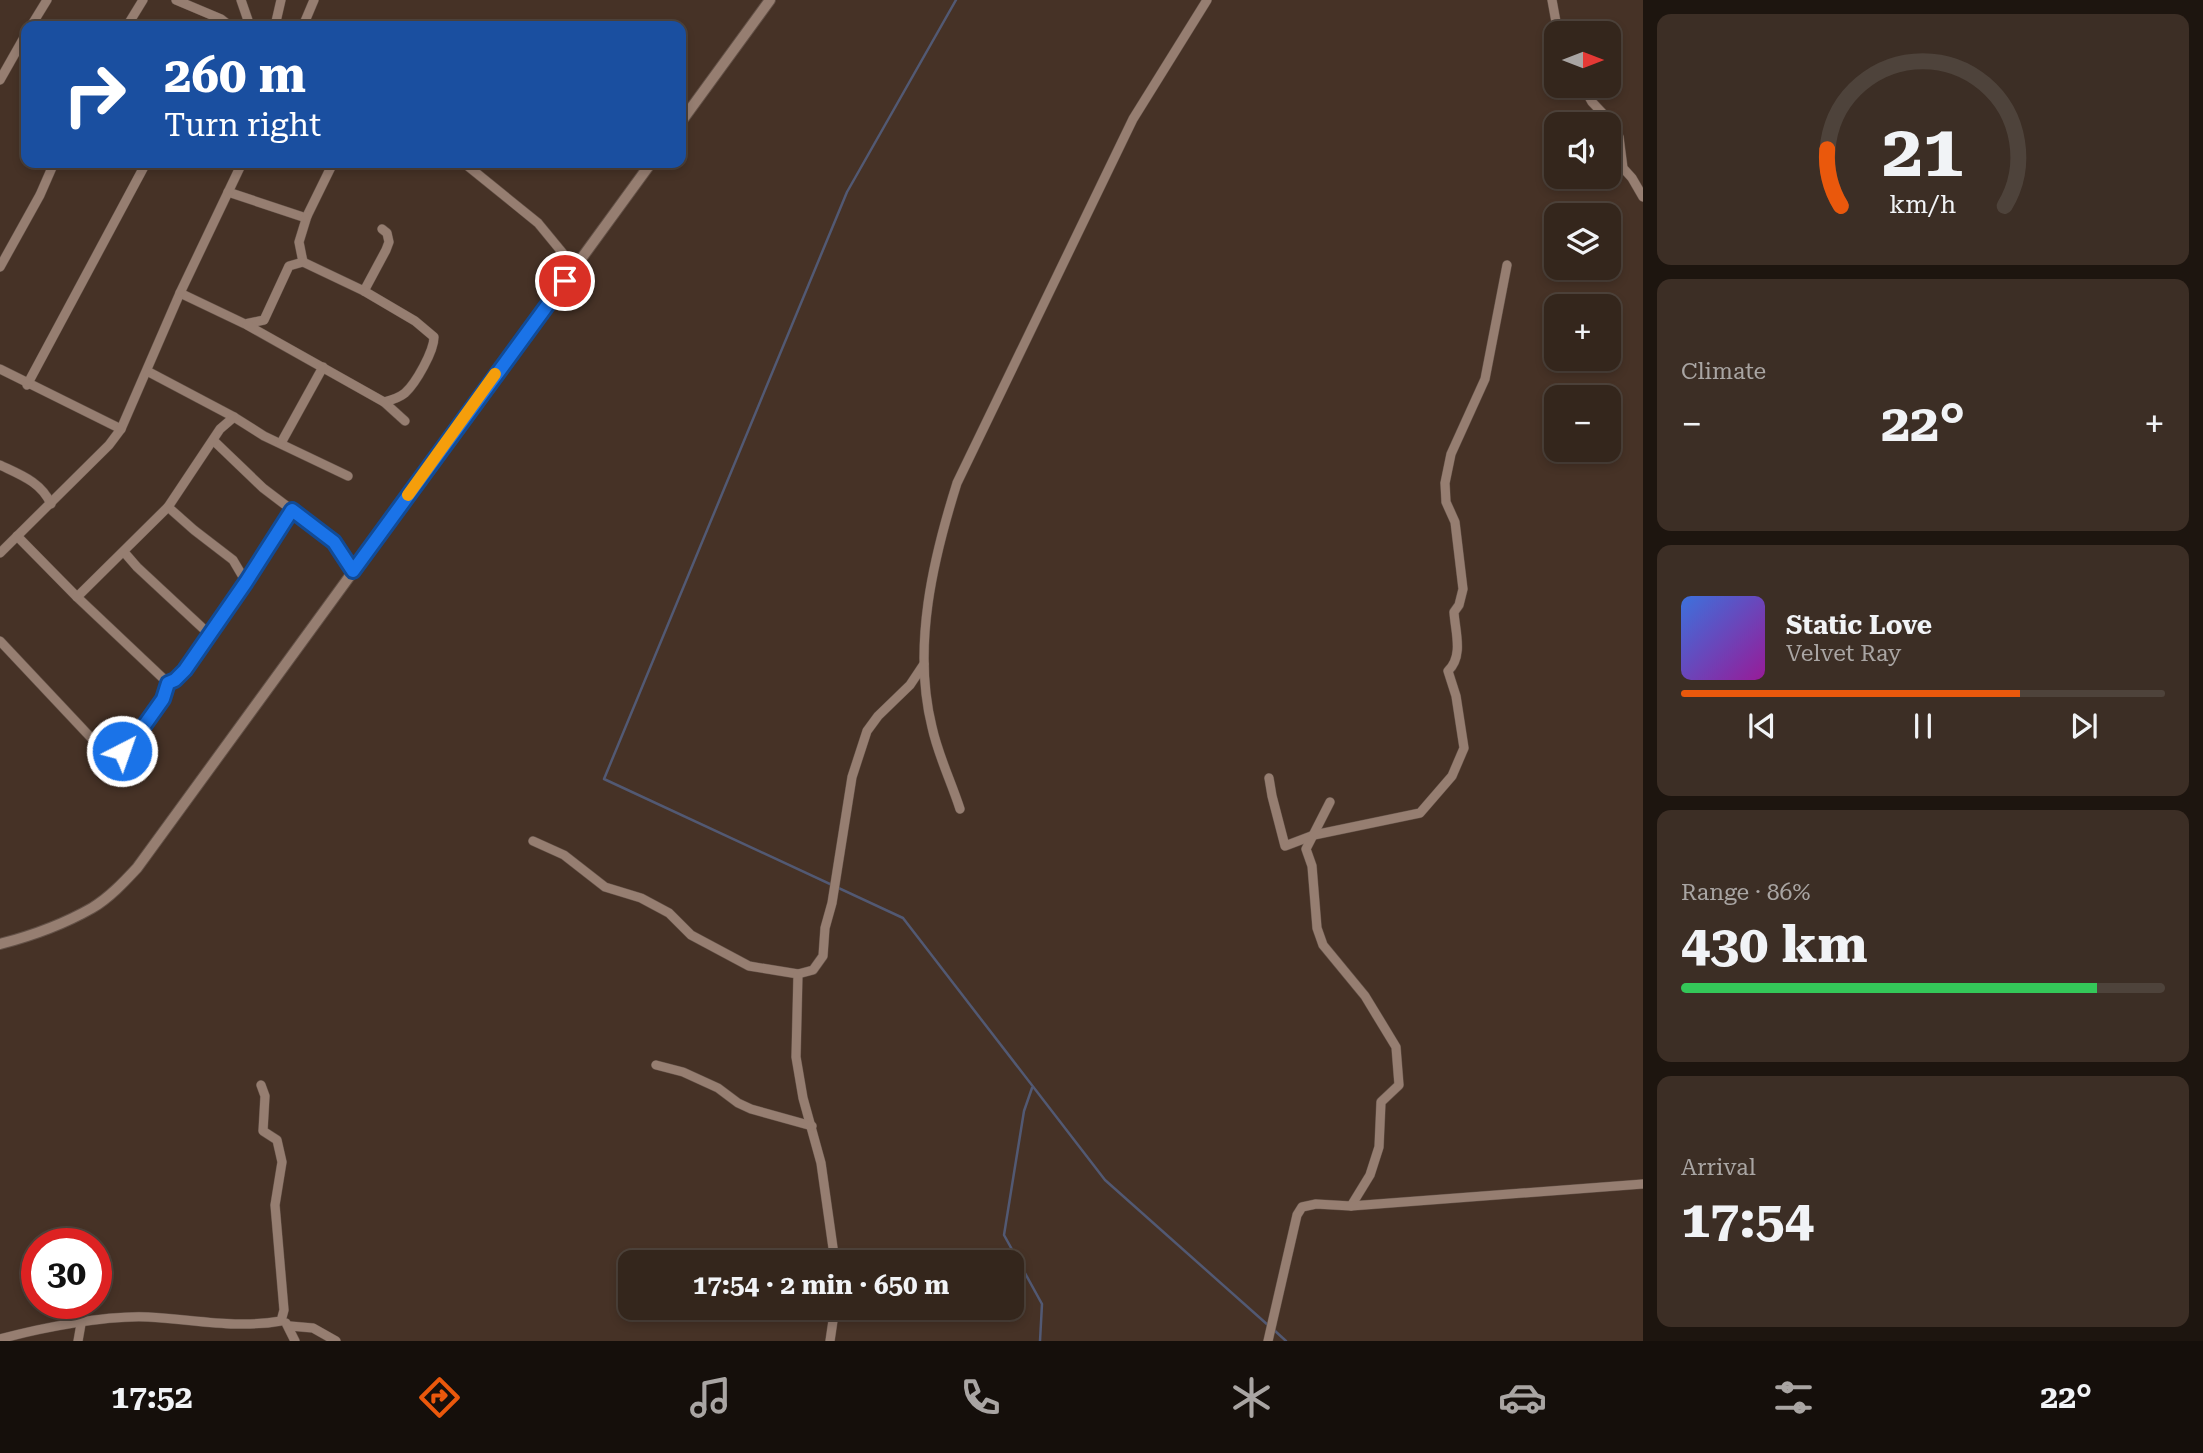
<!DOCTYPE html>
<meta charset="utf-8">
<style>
body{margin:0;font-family:"Roboto Serif",serif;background:#3c2e25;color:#f1f3f6;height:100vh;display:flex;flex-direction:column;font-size:26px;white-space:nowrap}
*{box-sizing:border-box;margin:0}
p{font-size:23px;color:#a9a5a3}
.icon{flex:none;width:38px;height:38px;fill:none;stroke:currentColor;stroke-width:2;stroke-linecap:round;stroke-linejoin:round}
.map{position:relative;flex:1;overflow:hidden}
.side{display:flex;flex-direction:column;gap:14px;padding:14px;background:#1d150f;width:560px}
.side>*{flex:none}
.hud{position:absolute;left:21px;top:21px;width:665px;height:147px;border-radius:14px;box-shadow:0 4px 10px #0003,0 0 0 2px #4e433b;background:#1a4fa0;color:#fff;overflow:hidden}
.needle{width:46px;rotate:90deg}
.buttons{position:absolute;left:1544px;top:21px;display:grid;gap:14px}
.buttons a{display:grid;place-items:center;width:77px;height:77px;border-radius:14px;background:#34261c;box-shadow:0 4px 10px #0003,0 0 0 2px #4e433b;font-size:35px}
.speed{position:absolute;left:21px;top:1228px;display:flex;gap:14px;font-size:35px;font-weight:700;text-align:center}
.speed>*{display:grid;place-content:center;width:91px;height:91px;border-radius:50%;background:#34261c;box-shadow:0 4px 10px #0003,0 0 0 2px #4e433b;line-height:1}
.speed .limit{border:10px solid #d22;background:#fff;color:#111}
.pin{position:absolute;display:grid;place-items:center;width:60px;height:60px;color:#fff;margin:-30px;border:4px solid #fff;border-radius:50%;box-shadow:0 2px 7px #0007}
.me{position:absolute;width:77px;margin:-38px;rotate:41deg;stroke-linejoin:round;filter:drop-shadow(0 0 5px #0008)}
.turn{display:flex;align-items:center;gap:24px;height:147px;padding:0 28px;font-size:32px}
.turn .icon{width:91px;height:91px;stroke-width:2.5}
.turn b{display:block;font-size:49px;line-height:60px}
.big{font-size:52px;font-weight:700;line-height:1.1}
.side .widget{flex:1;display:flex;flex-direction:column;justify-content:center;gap:10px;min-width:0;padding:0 24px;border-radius:14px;background:#3c2e25}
.side .dial{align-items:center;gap:0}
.dial svg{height:182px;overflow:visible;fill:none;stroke:#4e433b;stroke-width:7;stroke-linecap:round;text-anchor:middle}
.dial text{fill:#f1f3f6;stroke:none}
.song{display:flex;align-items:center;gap:21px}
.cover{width:84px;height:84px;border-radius:10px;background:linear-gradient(135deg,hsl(220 70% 55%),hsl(300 70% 35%))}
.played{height:7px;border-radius:4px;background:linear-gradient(90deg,#ea580c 70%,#4e433b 70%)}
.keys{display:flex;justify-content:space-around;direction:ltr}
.heat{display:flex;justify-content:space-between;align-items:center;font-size:38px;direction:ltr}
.charge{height:10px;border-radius:5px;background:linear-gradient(90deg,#34c759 86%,#4e433b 0)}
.trip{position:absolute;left:618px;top:1250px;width:406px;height:70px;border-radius:14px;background:#34261c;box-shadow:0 4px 10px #0003,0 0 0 2px #4e433b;font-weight:700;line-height:70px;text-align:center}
.tab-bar{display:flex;height:112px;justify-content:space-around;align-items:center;background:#150f0b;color:#a9a5a3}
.tab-bar .icon{width:49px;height:49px}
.tab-bar .selected{color:#ea580c}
.tab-bar b{font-size:32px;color:#f1f3f6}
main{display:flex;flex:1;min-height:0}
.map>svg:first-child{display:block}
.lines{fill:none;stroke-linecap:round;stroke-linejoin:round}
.stream{stroke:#525973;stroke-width:2.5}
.minor-casing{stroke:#635147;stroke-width:10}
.tertiary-casing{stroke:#635147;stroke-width:12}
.minor{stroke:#967e71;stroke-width:9}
.tertiary{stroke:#967e71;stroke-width:10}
.route-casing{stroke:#114b97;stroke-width:18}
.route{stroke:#1a73e8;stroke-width:12}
.slow{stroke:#f59e0b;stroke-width:12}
</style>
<main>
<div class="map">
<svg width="1643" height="1341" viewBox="0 0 1643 1341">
<rect width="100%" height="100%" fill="#463226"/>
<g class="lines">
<g class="stream">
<polyline points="956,0 847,192 604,779 903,918 1105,1180 1269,1326"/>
<polyline points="1032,1088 1024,1111 1004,1235 1042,1304 1040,1341"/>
<polyline points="1274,1330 1286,1341"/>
</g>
<g class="minor-casing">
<g id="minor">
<polyline points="176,0 221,19 230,26"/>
<polyline points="241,0 250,26"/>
<polyline points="1552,0 1558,33"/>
<polyline points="31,26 47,0"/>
<polyline points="127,26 143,0"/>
<polyline points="275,26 281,0"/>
<polyline points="303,26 314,0"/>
<polyline points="0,80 26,34"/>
<polyline points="1583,86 1592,102 1611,122 1619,137 1623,168 1632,178 1643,197"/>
<polyline points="126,163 145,163"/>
<polyline points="464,163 538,223 566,257 577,266"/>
<polyline points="228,192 303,217 307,216 333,163"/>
<polyline points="303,262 299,242 307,216"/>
<polyline points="0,267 40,195 54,163"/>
<polyline points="364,291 386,250 389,242 387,233 382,229"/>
<path d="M 180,293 L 245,324 L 264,320 L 289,266 L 303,262 L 364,291 L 415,321 L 434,337 C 434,351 416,383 405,393 C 399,398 392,400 384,402"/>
<polyline points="247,325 384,402 405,421"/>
<polyline points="0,369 121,429"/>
<polyline points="147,371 234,417 264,436 348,476"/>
<polyline points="27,385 146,163"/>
<polyline points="214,441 263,488 334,542 353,571"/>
<polyline points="281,443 323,367"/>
<path d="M 0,465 C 21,475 41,482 51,504"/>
<polyline points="168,507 194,530 233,560 246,582"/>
<polyline points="17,536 77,597 168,683 175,680 185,670 246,582 291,510"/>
<polyline points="124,552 137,567 209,634"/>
<polyline points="0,553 109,445 121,429 180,293 242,163"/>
<polyline points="77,597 168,507 220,429 234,417"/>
<path d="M 0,641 L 95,742 C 106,747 117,753 129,747 L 163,699 L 168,683"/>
<path d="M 1269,778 L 1272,796 L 1285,846 L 1314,835 L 1420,813 L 1452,776 L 1464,748 L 1456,696 L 1448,671 C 1464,656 1455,631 1454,612 L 1459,605 L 1463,589 L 1455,522 L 1446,502 L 1445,483 L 1451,454 L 1485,379 L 1507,265"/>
<polyline points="1330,802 1306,849 1312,866 1317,928 1323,945 1365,996 1396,1047 1399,1085 1381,1102 1379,1147 1370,1175 1351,1206"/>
<path d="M 960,809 C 951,781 938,755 932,727 C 912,647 933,559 957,483 L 1133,119 L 1207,0"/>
<polyline points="533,841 564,855 605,887 641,898 669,913 691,935 749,966 798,974 796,1057 803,1098 821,1163 835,1262"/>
<polyline points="798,974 813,970 823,956 825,928 832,903 852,777 867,731 878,716 910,685 924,664"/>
<polyline points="656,1065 683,1072 718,1088 738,1103 751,1109 812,1126"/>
<polyline points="286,1323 295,1341"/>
<polyline points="290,1326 313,1328 336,1341"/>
<path d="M 0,1339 C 40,1328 107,1315 148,1317 C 193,1319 236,1329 281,1321 L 284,1310 L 275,1205 L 282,1162 L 277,1140 L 263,1131 L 265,1096 L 261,1085"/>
<polyline points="78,1341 81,1324"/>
<polyline points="830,1341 835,1307"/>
<polyline points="1268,1341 1297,1215 1302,1207 1316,1204 1351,1206 1643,1184"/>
</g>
</g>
<g class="tertiary-casing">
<g id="tertiary">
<polyline points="681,122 770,0"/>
<path d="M 0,944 C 31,936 64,924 92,908 C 109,898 124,882 137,868 L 651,163"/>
</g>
</g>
<use href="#minor" class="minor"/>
<use href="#tertiary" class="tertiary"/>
</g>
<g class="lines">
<g class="route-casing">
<polyline id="route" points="122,751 129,747 163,699 168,683 175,680 185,670 246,582 292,510 334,542 353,571 565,281"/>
</g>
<use href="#route" class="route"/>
<polyline class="slow" points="408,495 495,374"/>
</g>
</svg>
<div class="buttons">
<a><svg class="needle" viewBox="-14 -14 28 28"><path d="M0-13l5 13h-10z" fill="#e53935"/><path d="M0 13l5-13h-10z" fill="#a9a5a3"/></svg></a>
<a><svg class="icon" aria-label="sound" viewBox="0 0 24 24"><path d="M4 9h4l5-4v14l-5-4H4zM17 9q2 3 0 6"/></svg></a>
<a><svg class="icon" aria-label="layers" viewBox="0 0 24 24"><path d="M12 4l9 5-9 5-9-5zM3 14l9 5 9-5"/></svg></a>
<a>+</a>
<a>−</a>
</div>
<div class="speed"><div class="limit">30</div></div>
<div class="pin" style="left:565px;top:281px;background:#d93025"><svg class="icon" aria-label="arrive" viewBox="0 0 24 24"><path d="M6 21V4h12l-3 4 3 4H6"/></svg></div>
<svg class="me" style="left:122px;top:751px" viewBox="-20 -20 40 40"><circle r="17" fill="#1a73e8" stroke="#fff" stroke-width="3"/><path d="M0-11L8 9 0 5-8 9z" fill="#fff"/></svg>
<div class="trip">17:54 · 2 min · 650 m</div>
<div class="hud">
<div class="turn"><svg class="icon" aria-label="right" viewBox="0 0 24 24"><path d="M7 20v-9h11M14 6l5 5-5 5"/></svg><div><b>260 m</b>Turn right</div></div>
</div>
</div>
<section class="side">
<div class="widget dial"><svg viewBox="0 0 100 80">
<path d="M14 69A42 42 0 1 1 86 69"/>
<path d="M14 69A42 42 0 0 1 8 44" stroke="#ea580c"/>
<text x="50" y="56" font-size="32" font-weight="700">21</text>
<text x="50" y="72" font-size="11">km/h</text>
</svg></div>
<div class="widget"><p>Climate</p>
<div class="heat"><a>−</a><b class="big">22°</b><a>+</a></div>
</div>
<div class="widget">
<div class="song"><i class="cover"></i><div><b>Static Love</b><p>Velvet Ray</p></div></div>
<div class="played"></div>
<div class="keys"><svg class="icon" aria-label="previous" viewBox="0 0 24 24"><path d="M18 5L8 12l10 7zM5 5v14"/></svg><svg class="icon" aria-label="pause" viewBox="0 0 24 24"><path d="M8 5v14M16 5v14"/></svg><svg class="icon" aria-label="next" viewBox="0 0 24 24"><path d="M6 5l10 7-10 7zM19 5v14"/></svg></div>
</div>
<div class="widget"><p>Range · 86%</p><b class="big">430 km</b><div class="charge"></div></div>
<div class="widget"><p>Arrival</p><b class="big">17:54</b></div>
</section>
</main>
<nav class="tab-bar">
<b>17:52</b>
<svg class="icon selected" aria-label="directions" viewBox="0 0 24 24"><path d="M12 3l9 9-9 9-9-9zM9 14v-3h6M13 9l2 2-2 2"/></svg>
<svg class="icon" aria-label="music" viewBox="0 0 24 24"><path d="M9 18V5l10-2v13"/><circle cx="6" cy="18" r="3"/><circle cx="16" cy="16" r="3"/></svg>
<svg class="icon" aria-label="phone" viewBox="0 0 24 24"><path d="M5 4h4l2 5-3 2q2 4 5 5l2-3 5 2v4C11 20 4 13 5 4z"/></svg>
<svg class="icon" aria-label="climate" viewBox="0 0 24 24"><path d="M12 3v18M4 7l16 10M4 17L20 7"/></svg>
<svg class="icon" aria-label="car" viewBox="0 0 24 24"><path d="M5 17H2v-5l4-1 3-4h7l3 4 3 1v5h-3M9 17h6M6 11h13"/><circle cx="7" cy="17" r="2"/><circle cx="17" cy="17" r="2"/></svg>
<svg class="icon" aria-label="filters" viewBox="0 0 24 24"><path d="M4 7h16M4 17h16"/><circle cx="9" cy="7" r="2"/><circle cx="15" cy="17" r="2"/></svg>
<b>22°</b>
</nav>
